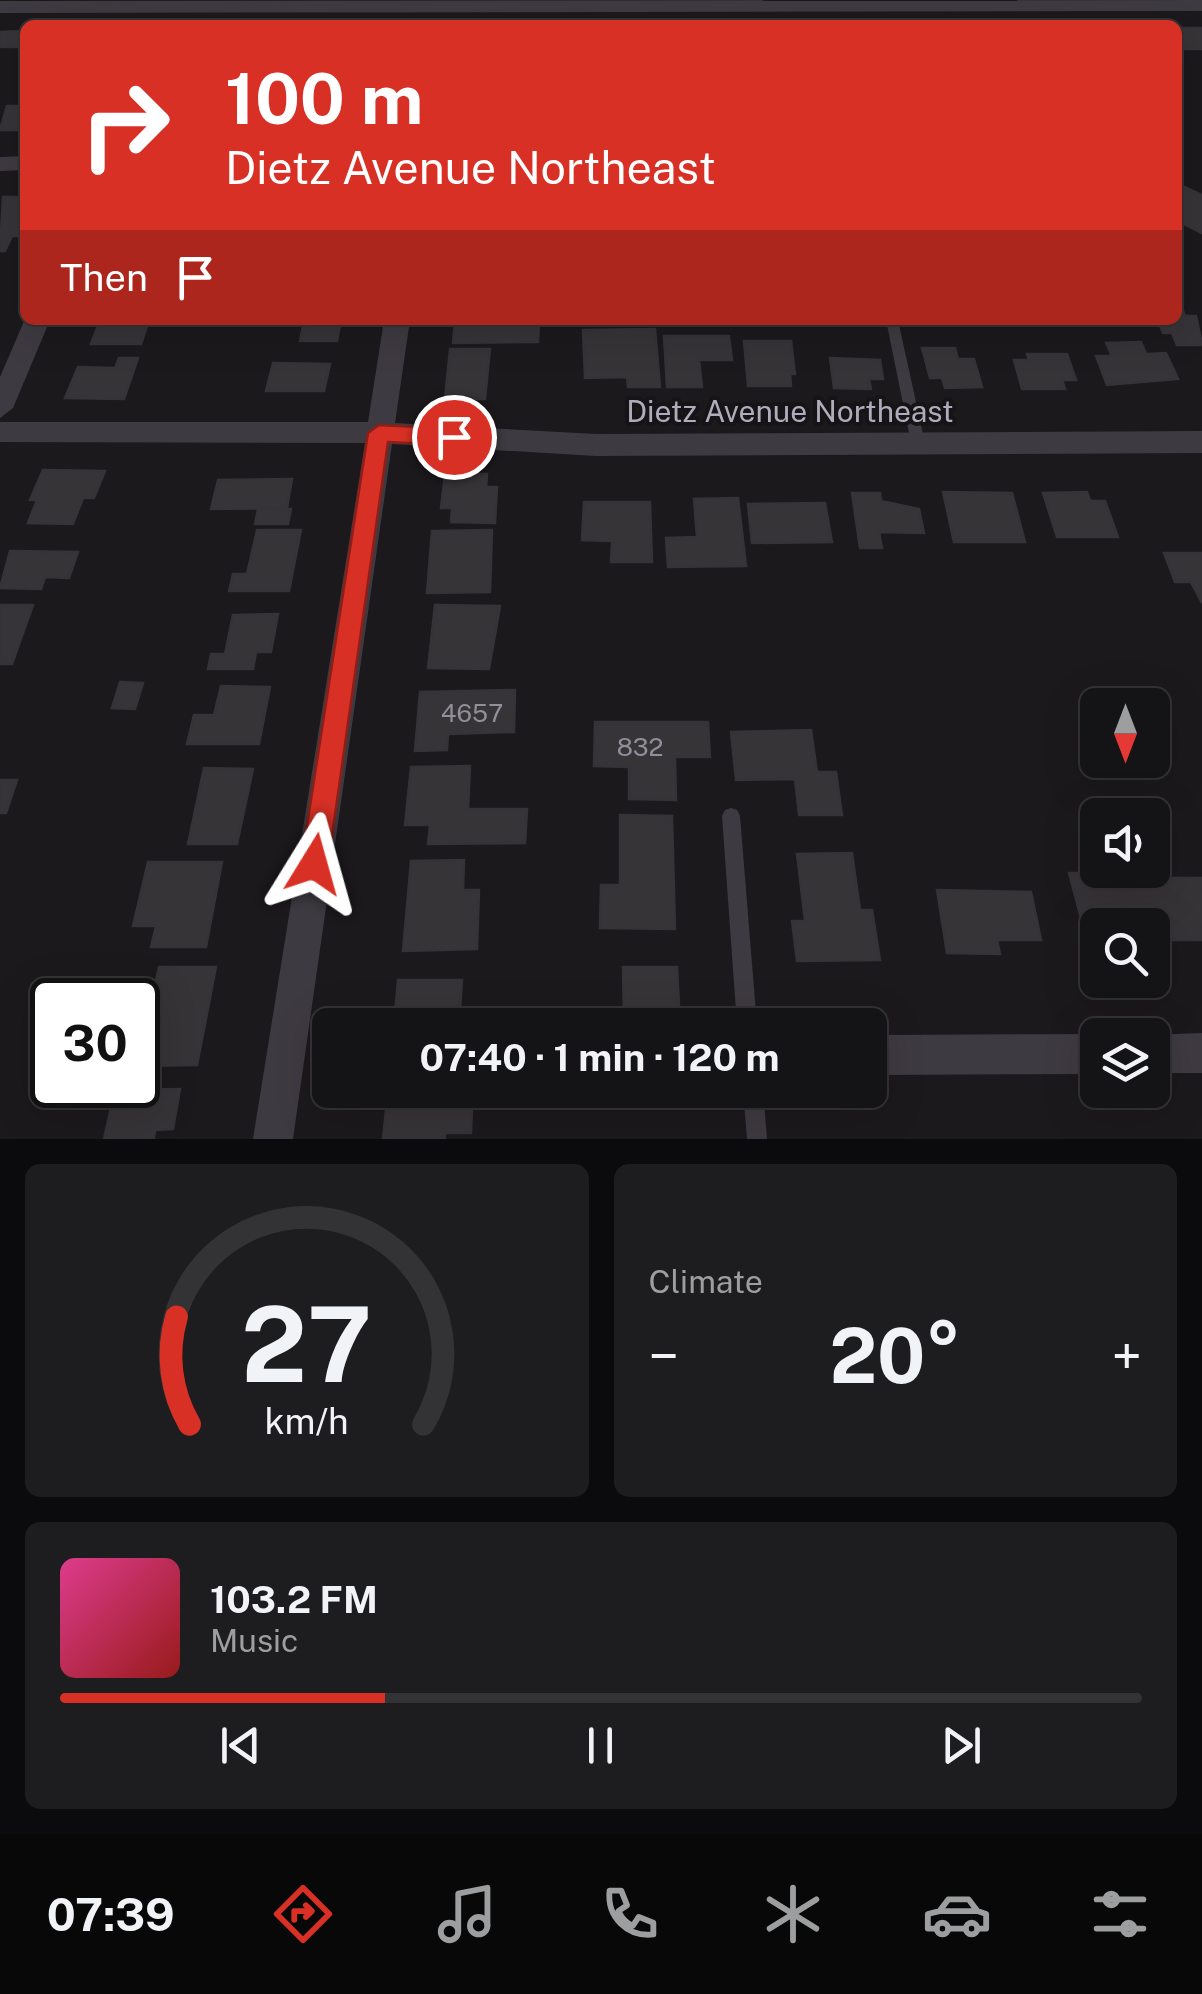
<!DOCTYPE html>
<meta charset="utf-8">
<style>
body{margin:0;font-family:"Public Sans",sans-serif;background:#1d1c1e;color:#f1f3f6;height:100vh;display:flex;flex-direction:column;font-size:38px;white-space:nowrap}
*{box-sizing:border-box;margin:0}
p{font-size:32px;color:#9d9ea0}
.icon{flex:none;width:55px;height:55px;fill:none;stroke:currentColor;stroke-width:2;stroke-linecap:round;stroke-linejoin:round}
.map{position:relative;height:1139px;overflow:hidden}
.panel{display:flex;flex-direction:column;gap:25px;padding:25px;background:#0b0a0c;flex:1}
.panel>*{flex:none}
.banner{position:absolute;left:20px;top:20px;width:1162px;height:305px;border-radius:15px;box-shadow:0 10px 40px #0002,0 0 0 2px #333234;background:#d93025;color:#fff;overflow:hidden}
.needle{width:65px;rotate:180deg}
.tools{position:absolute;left:1080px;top:688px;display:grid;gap:20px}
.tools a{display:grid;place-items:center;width:90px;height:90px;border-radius:15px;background:#141315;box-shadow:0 10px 40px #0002,0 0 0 2px #333234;font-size:50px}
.speed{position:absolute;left:30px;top:978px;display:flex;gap:20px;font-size:50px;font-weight:700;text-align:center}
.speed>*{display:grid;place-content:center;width:130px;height:130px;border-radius:50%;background:#141315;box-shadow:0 10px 40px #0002,0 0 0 2px #333234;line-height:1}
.speed .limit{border:5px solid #111;border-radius:15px;background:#fff;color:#111}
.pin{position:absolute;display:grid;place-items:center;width:85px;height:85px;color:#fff;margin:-42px;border:5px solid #fff;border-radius:50%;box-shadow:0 2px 10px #0007}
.me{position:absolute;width:110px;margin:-55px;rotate:8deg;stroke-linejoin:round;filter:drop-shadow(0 0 8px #0008)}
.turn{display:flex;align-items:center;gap:35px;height:210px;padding:0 40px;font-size:45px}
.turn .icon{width:130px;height:130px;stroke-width:2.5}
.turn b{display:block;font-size:70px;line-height:85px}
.then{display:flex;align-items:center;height:95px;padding:0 40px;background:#0003;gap:20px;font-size:38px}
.big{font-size:75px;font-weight:700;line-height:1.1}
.panel .tile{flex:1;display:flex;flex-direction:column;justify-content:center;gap:15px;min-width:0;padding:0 35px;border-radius:15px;background:#1d1c1e}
.panel .dial{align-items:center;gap:0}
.dial svg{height:260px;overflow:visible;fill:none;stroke:#333234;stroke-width:7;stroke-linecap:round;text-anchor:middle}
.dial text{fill:#f1f3f6;stroke:none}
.song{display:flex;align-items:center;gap:30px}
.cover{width:120px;height:120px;border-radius:15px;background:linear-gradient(135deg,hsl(330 70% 55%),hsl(0 70% 35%))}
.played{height:10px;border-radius:5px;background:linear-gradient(90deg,#d93025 30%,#333234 30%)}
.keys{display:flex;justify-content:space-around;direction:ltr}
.heat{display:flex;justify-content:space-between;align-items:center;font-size:55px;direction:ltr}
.panel .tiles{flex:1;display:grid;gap:25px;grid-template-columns:1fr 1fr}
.tile:last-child{grid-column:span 2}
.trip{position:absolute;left:312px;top:1008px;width:575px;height:100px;border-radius:15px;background:#141315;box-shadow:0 10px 40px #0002,0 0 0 2px #333234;font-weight:700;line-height:100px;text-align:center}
.menu{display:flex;height:160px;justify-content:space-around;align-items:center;background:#080808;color:#9d9ea0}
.menu .icon{width:70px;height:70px}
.menu .selected{color:#d93025}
.menu b{font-size:45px;color:#f1f3f6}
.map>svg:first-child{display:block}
.building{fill:#373438;stroke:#363338;stroke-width:2.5}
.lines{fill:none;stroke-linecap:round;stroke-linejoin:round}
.service{fill:#3e3a41;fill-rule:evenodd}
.minor{fill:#3e3a41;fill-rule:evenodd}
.route{fill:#d93025;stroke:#8d1f18;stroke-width:2.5}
.labels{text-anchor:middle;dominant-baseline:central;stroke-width:8;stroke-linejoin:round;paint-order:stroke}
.number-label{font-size:25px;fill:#928e9a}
.street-label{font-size:30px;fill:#b1acbb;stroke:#161417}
</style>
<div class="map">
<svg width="1202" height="1139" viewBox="0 0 1202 1139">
<rect width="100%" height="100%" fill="#1b191c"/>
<g class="building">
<rect x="1178" y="28" width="24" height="21"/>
<polygon points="25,31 24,47 0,47 0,32"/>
<polygon points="7,106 25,106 25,130 0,130"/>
<polygon points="1180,185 1202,195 1202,233 1178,221"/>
<polygon points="3,197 25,197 25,222 18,236 12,236 5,251 0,251"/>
<polygon points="1178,297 1185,316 1196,316 1202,345 1177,345 1172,333 1163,333 1158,320 1178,320"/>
<polygon points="100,320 149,320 141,344 91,344"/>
<polygon points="292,320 341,320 337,341 300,341 304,322"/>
<polygon points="455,320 527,320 526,324 539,324 538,342 453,343"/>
<polygon points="655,329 660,387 628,387 627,377 585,378 583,330"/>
<polygon points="664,336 729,336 732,360 699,360 702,387 667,387"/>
<polygon points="744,341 791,341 795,374 790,374 791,386 748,386"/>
<polygon points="1141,342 1146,354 1166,353 1178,379 1107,385 1096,356 1112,356 1106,343"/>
<polygon points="922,348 955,348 958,359 974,359 982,387 945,388 942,378 930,378"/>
<polygon points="450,349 490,349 485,399 445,399"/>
<polygon points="1027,354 1067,354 1076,380 1062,380 1065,389 1022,389 1014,360 1029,360"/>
<polygon points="119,358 138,358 124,399 65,398 78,367 115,368"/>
<polygon points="830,358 880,360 883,379 869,379 871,389 834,388"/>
<polygon points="273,363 330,364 324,391 266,391"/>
<polygon points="43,470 105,471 94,498 83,498 73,524 28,523 37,500 30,500"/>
<polygon points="445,474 487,474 486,487 497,487 495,523 451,522 452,508 441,508"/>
<polygon points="292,479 287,508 211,509 218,480"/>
<polygon points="943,492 1012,493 1025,542 954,542"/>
<polygon points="1087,492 1090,501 1105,501 1118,537 1057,537 1043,493"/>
<polygon points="852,493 880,493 881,501 919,509 924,533 879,532 882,548 860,548"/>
<polygon points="738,498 746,566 668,567 666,538 697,537 694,499"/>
<polygon points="584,502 650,502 652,562 611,562 612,541 582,540"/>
<polygon points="825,503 832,542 752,543 748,504"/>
<polygon points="258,509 291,509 288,524 255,524"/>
<polygon points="257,530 301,530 289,591 229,591 233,574 247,574"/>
<polygon points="492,530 490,592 427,593 432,531"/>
<polygon points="10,551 78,552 69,578 45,577 41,589 0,588"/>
<polygon points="1164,553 1202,553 1202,603 1191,582 1175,582"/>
<polygon points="0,605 33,605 12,664 0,664"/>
<polygon points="435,605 500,606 489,669 428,668"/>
<polygon points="278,614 271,652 256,652 253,669 208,669 211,654 225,654 233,615"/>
<polygon points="120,682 143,683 135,709 112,708"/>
<polygon points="221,686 270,687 259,744 187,744 194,715 214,715"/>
<polygon points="515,690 514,732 448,734 447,750 415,751 420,692"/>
<polygon points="595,722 708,722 710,757 675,757 676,800 629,799 629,767 594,766"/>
<polygon points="811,730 817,772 836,772 842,815 799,815 795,779 736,780 731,732"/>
<polygon points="470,766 468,809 527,809 525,843 428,844 430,825 405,825 411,767"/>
<polygon points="204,768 253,769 237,844 188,844"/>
<polygon points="0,780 17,780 6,813 0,813"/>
<polygon points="620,815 672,816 675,929 600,928 601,885 620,885"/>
<polygon points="852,853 860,910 872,910 880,960 797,961 792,921 805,921 797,854"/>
<polygon points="464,860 463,890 479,890 477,949 403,951 411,861"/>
<polygon points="148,862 222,862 206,947 151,947 156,926 133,926"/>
<polygon points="1108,870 1139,870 1141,878 1202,878 1202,940 1166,940 1164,931 1152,931 1152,925 1127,925 1125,918 1081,918 1069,873 1109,873"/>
<polygon points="937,890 1031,892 1041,940 997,940 1000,954 947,953"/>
<polygon points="159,967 216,967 197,1065 138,1066"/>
<polygon points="623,967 677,967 680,1025 624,1025"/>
<polygon points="398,980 462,980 459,1025 394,1025"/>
<polygon points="180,1089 173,1129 155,1130 154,1139 104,1139 115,1090"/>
<polygon points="388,1090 448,1090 447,1107 472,1106 471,1133 445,1133 445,1139 383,1139"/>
</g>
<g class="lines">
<g class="service">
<polygon points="886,320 898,320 925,443 918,448 911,443"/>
<polygon points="731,808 737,810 740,816 757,1025 737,1025 722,816 725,810"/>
<polygon points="743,1090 763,1090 767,1139 747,1139"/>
</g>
<g class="minor">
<polygon points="1202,0 1202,11 0,13 0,1"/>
<polygon points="25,156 25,170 0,171 0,157"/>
<polygon points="25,319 50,320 13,408 0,418 0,377"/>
<polygon points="384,320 410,320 395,423 596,434 1202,431 1202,453 596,456 392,444 293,1139 253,1139 365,443 0,442 0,422 368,422"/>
<polygon points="1202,1033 1202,1073 1152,1073 1152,1035 1148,1035"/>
<polygon points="1098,1034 1098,1074 870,1075 870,1035"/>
</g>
</g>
<polygon class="route" points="379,425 454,429 464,437 454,445 388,442 328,864 324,874 314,878 305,874 301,864 368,433"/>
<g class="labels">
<g class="number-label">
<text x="472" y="713">4657</text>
<text x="640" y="747">832</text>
</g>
<g class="street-label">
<text x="790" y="411">Dietz Avenue Northeast</text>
</g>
</g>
</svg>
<div class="tools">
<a><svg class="needle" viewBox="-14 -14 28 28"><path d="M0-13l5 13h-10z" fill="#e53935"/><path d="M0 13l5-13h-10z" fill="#9d9ea0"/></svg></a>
<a><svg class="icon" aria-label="sound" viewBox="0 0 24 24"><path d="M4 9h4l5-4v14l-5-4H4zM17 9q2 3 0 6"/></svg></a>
<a><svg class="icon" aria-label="search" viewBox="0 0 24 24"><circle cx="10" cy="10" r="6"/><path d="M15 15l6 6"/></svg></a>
<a><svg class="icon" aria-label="layers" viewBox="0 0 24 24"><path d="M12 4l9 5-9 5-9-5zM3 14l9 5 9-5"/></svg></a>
</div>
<div class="speed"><div class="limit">30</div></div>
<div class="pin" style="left:454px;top:437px;background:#d93025"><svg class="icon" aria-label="arrive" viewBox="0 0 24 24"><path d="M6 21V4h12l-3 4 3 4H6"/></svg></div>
<svg class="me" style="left:314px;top:864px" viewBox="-20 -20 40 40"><path d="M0-17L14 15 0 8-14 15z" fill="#d93025" stroke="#fff" stroke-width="4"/></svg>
<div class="trip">07:40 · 1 min · 120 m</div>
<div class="banner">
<div class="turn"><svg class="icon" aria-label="right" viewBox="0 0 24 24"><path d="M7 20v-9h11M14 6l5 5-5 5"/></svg><div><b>100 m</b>Dietz Avenue Northeast</div></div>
<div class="then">Then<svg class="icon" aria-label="arrive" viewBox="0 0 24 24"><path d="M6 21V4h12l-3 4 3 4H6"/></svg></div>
</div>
</div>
<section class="panel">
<div class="tiles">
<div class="tile dial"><svg viewBox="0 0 100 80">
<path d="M14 69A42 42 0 1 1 86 69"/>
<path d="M14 69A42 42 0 0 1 10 36" stroke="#d93025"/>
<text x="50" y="56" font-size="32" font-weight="700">27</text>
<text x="50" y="72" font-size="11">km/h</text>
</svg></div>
<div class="tile"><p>Climate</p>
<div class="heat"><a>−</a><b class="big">20°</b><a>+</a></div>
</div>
<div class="tile">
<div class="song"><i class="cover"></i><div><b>103.2 FM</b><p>Music</p></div></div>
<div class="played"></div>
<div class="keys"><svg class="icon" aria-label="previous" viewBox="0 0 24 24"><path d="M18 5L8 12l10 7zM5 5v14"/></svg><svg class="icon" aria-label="pause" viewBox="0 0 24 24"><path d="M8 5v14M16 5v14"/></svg><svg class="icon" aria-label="next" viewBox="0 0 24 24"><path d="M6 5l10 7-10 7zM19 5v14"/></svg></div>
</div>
</div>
</section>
<nav class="menu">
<b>07:39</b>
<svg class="icon selected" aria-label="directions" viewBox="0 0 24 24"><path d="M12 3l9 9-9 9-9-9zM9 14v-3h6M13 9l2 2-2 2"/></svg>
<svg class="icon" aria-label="music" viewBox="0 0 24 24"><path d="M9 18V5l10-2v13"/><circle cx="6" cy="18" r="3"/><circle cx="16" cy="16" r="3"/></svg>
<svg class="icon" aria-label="phone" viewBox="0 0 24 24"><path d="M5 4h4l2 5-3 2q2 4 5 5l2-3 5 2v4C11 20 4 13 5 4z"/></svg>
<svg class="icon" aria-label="climate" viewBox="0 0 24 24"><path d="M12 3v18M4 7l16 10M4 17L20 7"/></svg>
<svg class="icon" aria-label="car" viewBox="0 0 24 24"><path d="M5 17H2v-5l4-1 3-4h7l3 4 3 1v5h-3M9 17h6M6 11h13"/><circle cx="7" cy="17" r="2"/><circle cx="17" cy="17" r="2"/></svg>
<svg class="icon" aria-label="filters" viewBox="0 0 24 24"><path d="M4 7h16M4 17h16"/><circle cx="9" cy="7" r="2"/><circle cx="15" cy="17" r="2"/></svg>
</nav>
